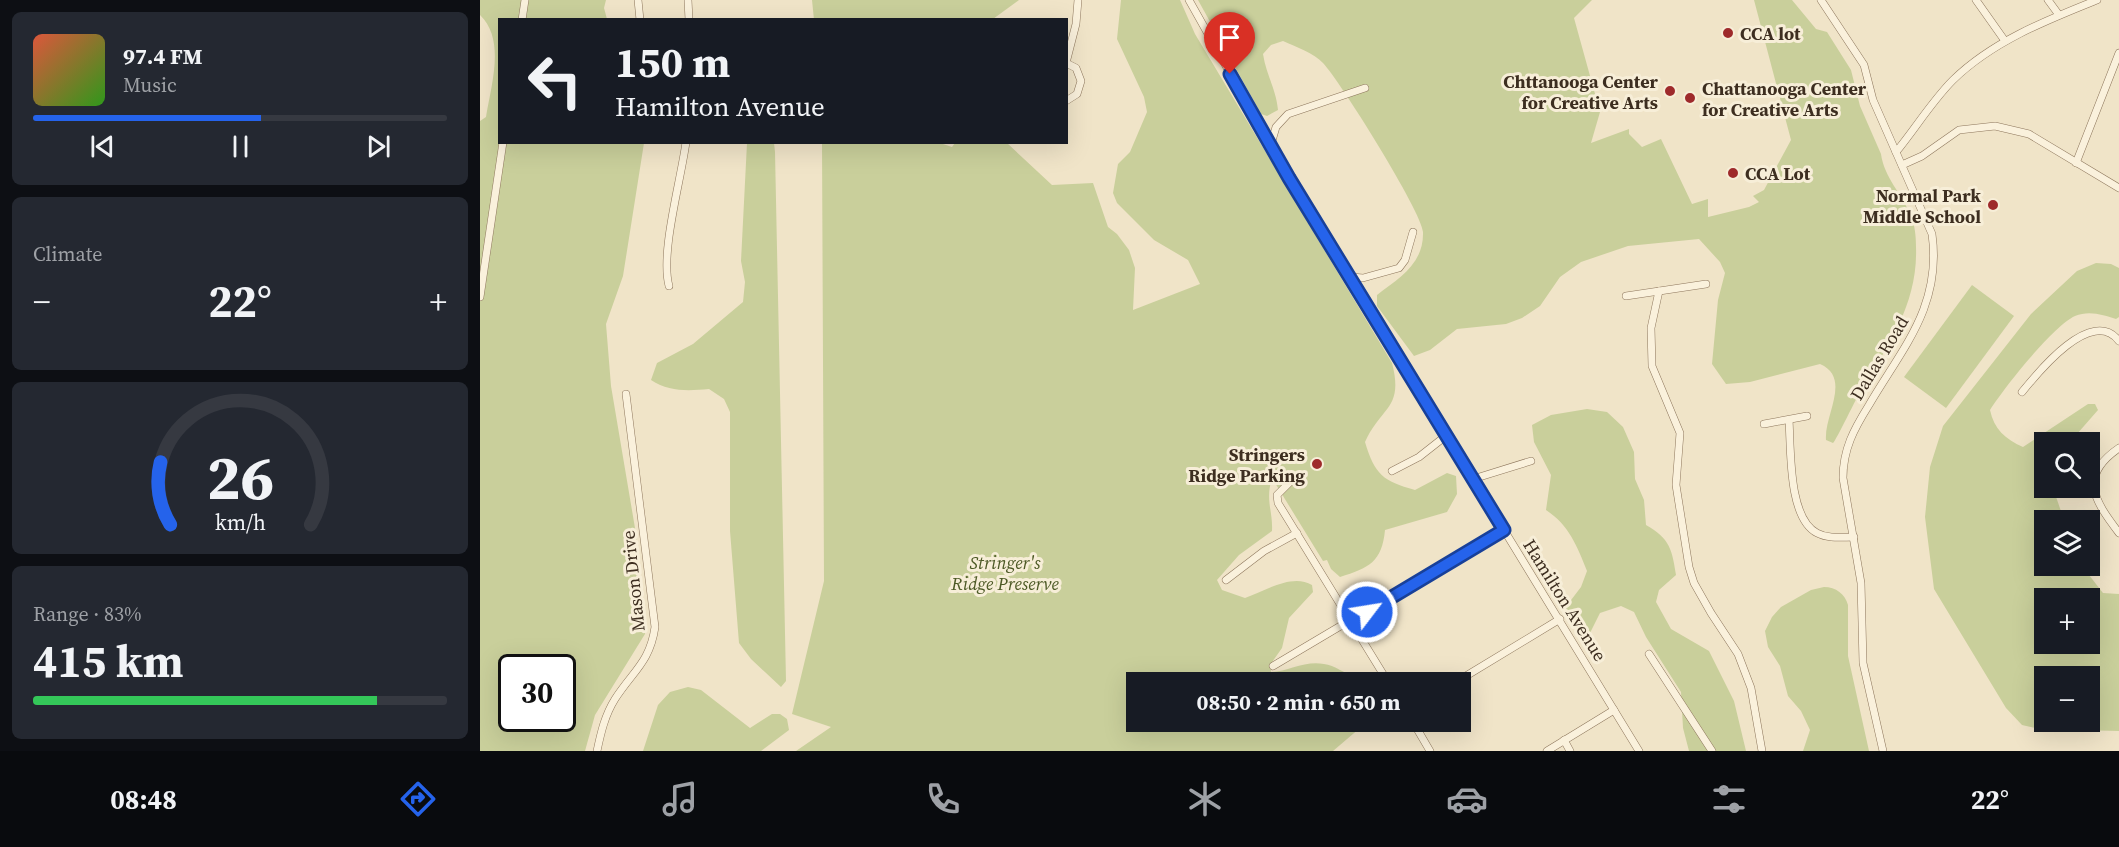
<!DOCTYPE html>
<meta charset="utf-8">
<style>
body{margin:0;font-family:"Source Serif 4",serif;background:#242831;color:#f1f3f6;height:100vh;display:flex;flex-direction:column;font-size:22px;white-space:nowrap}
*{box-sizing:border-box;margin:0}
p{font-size:20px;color:#9ea1a6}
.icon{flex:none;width:33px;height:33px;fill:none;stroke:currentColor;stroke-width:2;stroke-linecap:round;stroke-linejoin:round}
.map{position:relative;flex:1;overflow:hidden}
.side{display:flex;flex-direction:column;gap:12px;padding:12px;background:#0d0f14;width:480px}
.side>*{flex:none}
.guide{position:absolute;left:18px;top:18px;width:570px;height:126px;border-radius:0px;box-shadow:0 6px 24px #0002;background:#171b24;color:#f1f3f6;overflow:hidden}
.controls{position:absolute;left:1554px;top:432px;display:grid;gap:12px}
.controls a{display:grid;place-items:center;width:66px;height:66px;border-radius:0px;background:#171b24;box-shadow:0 6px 24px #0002;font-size:30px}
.speed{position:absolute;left:18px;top:654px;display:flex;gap:12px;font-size:30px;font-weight:700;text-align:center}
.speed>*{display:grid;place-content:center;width:78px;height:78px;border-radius:50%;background:#171b24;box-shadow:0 6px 24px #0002;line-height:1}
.speed .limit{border:3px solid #111;border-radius:9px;background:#fff;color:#111}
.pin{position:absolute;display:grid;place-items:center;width:51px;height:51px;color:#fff;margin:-62px -26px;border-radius:50% 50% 50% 0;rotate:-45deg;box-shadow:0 0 6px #0007}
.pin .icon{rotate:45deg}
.me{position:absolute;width:66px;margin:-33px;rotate:59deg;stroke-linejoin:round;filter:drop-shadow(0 0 4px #0008)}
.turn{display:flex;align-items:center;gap:21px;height:126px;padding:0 18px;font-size:27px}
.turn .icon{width:78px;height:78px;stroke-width:2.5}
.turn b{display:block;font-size:42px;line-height:51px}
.big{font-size:45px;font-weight:700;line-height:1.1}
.side .widget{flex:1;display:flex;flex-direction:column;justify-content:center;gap:9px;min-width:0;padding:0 21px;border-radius:9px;background:#242831}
.side .dial{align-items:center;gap:0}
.dial svg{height:156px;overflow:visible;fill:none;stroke:#363941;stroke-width:7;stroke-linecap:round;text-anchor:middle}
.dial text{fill:#f1f3f6;stroke:none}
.song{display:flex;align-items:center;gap:18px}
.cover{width:72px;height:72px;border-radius:9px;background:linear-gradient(135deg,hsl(10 70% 55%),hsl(110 70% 35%))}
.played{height:6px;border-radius:3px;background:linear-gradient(90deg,#2563eb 55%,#363941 55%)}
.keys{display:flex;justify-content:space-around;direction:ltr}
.heat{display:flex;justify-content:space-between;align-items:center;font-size:33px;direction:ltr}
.charge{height:9px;border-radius:4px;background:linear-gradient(90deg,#34c759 83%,#363941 0)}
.trip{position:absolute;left:646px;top:672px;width:345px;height:60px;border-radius:0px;background:#171b24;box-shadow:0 6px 24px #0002;font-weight:700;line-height:60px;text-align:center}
.dock{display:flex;height:96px;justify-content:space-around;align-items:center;background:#090b0e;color:#9ea1a6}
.dock .icon{width:42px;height:42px}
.dock .on{color:#2563eb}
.dock b{font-size:27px;color:#f1f3f6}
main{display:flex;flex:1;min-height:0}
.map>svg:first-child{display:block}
.green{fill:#c9cf9b;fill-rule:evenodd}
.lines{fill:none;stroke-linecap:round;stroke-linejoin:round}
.minor-casing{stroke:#8d765c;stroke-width:8}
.minor{stroke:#faf1dc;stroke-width:7}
.route-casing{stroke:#184099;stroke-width:15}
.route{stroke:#2563eb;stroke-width:10}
.poi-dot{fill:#9e2a2b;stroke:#f7eed8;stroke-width:2}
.labels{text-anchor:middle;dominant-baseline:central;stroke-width:6;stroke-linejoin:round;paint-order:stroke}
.poi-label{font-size:18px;font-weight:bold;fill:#3d2e20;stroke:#f7eed8;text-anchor:start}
.street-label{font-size:18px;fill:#3d2e20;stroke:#f7eed8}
.park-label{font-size:18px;font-style:italic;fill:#4d5a26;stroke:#f7eed8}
</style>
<main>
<section class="side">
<div class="widget">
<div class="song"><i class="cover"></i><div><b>97.4 FM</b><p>Music</p></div></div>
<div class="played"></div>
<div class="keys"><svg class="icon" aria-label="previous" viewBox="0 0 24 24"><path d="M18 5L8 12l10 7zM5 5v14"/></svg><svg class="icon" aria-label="pause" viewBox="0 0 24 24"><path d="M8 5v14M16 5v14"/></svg><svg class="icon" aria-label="next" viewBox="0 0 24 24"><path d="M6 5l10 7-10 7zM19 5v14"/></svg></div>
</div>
<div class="widget"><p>Climate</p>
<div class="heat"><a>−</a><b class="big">22°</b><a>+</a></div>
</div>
<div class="widget dial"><svg viewBox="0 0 100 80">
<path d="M14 69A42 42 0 1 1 86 69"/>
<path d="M14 69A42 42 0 0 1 9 37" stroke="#2563eb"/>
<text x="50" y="56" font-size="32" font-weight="700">26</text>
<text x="50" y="72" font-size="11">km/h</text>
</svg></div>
<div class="widget"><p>Range · 83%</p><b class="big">415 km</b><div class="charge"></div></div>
</section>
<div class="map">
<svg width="1639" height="751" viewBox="0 0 1639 751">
<rect width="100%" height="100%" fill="#f0e4c8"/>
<g class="green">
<path d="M 0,0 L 126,0 L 124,8 L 127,19 L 20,20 L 20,142 L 164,143 L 143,276 L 126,324 L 131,386 L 156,534 L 165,634 L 115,715 L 105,751 L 0,751 L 0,121 L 6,117 C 11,85 26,40 0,15 ZM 32,668 L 82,668 L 82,718 L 32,718 Z"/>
<polygon points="332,0 539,0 513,19 334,20"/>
<path d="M 641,0 L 700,0 L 715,34 L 912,363 C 924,409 901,406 885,442 C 895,475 903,481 935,490 L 967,473 L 976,476 L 977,494 L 967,512 L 905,530 C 902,562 889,568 860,577 L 851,569 L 847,560 L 843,561 L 792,478 C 785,501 793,510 792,531 L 759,555 L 737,580 L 742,590 L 765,598 C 785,591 812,573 832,585 L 833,592 L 809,618 L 802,648 L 790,665 L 791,672 C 809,671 826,660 844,664 C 854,665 866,674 876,678 L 878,682 L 657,682 L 657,722 L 887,722 L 853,751 L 316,751 L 351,727 L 312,714 L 344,581 L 342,143 L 457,142 L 472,147 L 475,143 L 527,143 L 572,185 L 613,183 L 628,227 L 637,234 L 649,250 L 655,268 L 653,310 L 720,284 L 708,260 L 674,240 L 637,203 L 633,193 L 638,164 L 650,152 L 667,112 L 664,97 L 637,39 Z"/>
<path d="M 718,0 L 1112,0 L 1094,18 L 1120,112 L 1111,143 L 1149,129 L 1149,134 L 1162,147 L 1181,139 L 1212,204 L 1228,199 L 1228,217 L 1269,207 L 1279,202 L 1273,196 L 1284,190 L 1311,140 L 1274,0 L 1312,0 L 1336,29 L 1347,32 L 1371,70 L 1380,106 L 1401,154 C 1404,177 1422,194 1431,216 C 1435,225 1436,237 1436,247 C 1438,302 1410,343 1383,387 C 1377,396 1356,441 1353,443 L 1346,440 C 1344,415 1372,378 1340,364 L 1270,382 L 1246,384 L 1232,364 L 1238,300 L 1245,273 L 1240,262 L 1219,239 L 1148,246 L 1101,262 L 1080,277 L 1060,306 L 1042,318 L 1026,324 L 977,329 L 950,350 L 934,356 L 897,306 L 897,295 C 919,278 944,264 943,232 C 942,212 860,81 843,63 C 834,53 816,47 803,41 L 791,45 L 783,54 C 786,74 796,89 798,110 L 787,116 L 781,114 Z"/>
<path d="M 267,143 L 294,143 L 295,152 L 306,681 L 301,687 L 271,659 L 259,643 L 250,531 L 250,412 L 244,399 L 229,389 C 208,391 189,392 171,380 L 177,363 L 213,344 L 263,302 L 265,282 L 261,261 Z"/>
<path d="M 1616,263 L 1631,264 L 1639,268 L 1639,317 L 1636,319 C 1624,315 1609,310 1595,316 C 1572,327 1525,387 1510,410 C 1514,429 1525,439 1543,447 L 1608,404 L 1615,404 L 1618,410 L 1590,442 L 1564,442 L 1564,488 L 1573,488 L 1584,520 L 1564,520 L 1564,566 L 1602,566 L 1623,593 L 1639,594 L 1639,731 L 1560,729 L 1542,725 L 1526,708 L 1454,589 L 1445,517 L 1450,467 L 1463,426 L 1551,314 L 1597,271 ZM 1564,598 L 1610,598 L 1610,644 L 1564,644 ZM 1564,676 L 1610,676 L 1610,722 L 1564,722 Z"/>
<polygon points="1492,285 1534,316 1466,408 1424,377"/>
<path d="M 1107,409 L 1127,412 L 1143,427 L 1154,452 L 1155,479 L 1164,500 L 1166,525 C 1190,539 1192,549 1196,575 L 1179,590 L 1176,602 L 1191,629 L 1229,651 L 1254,701 L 1266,751 L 1209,751 L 1203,728 L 1201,692 L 1166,637 L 1154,612 L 1141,606 L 1120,613 L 1110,633 L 1104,635 L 1092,621 L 1085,608 L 1101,587 L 1107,571 C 1097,546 1089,525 1066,510 L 1071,475 L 1054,442 L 1052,425 L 1071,415 Z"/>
<path d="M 1344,587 C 1356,587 1365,594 1368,605 L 1368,656 L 1389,751 L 1323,751 L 1330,730 L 1321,711 L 1308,696 L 1300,666 L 1288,647 L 1285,631 L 1292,617 L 1301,607 L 1331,590 Z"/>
<polygon points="208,687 221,690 270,728 292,714 300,714 307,719 309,730 281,751 163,751 178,705 190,692"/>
</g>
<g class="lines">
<g class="minor-casing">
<g id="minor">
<polyline points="158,0 160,20"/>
<polyline points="208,0 209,20"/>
<polyline points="709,0 809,178 1159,751"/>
<path d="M 1341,0 L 1384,65 L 1393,100 L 1452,234 C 1462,306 1423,347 1389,405 C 1374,429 1363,449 1363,478 L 1381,583 L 1383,663 L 1403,751"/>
<polyline points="1496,0 1525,41"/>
<polyline points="1568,0 1579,15"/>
<polyline points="42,20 45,0"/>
<polyline points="586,63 596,24 598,0"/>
<polyline points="586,63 596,68 601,81 597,94 586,101"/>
<polyline points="791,144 796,127 808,114 885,88"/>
<path d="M 1416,152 C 1435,129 1452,101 1473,80 C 1513,41 1567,20 1617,0"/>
<polyline points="1596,163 1639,53"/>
<polyline points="1422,165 1442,156 1479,130 1515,126 1549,134 1639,188"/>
<polyline points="871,277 883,278 919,268 925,260 933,232"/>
<path d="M 189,286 C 180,253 201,180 206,142"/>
<polyline points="1179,291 1171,328 1172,366 1200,433 1196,485 1209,567 1214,583 1231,613 1258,654 1271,688 1282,751"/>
<polyline points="1146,296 1226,284"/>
<polyline points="0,297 23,142"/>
<path d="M 1542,392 C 1559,371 1612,306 1639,341"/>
<path d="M 1309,420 C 1311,449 1308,518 1337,533 C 1348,539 1362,537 1374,537"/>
<polyline points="1284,424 1327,416"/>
<path d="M 1639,448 C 1598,476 1614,500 1639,533"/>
<polyline points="912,471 939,457 967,435"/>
<polyline points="814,478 797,495 798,503 908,682"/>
<polyline points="993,479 1051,461"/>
<polyline points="746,580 784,551 817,533"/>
<polyline points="1169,654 1232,751"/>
<polyline points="793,666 1024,529"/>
<polyline points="976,682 1080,619"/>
<polyline points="933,722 950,751"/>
<polyline points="1084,740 1090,751"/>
<path d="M 117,751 C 121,732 125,715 135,699 C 153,671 170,662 175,627 L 146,394"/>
<polyline points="1067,751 1134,710"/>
</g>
</g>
<use href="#minor" class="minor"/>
</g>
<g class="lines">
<g class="route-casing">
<polyline id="route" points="750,74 809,178 1024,530 887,612"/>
</g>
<use href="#route" class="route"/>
</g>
<g class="poi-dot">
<circle cx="1248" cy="33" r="6"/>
<circle cx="1190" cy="91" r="6"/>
<circle cx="1210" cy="98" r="6"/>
<circle cx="1253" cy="173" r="6"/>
<circle cx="1513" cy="205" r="6"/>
<circle cx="837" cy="464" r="6"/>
</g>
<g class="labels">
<g class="poi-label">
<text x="1260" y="33">CCA lot</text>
<text x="1178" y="81" text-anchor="end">Chttanooga Center<tspan x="1178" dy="21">for Creative Arts</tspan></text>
<text x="1222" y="88">Chattanooga Center<tspan x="1222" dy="21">for Creative Arts</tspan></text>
<text x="1265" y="173">CCA Lot</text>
<text x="1501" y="195" text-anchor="end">Normal Park<tspan x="1501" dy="21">Middle School</tspan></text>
<text x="825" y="454" text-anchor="end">Stringers<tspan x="825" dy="21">Ridge Parking</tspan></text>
</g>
<g class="street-label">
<text transform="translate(1399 358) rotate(-59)">Dallas Road</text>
<text transform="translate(153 581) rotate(-96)">Mason Drive</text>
<text transform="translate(1085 600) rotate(58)">Hamilton Avenue</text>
</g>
<g class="park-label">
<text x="525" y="562">Stringer's<tspan x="525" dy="21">Ridge Preserve</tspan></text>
</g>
</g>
</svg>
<div class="controls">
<a><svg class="icon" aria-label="search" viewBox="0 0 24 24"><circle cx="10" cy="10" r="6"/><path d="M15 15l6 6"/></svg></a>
<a><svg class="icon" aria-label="layers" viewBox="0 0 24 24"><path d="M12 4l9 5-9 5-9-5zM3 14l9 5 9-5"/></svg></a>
<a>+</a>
<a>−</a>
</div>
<div class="speed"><div class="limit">30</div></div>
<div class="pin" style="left:750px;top:74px;background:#d93025"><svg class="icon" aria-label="arrive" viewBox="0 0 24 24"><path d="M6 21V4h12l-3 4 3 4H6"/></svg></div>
<svg class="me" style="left:887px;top:612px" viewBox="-20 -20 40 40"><circle r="17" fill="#2563eb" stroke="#fff" stroke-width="3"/><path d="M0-11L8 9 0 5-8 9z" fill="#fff"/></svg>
<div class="trip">08:50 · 2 min · 650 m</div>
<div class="guide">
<div class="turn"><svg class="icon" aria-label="left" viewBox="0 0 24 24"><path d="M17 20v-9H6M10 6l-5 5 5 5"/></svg><div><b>150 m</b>Hamilton Avenue</div></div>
</div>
</div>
</main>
<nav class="dock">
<b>08:48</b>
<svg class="icon on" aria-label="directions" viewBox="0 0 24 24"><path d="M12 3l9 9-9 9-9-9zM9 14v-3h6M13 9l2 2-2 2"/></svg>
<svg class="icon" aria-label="music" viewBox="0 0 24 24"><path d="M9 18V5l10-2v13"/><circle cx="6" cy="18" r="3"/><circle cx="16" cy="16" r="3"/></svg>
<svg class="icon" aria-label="phone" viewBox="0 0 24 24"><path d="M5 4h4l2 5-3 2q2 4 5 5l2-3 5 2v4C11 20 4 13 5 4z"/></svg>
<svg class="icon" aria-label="climate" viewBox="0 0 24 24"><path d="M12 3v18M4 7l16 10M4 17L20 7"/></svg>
<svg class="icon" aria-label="car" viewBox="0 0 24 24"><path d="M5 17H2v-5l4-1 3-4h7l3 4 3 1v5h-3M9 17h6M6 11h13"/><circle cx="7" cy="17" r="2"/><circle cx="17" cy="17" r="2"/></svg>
<svg class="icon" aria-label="filters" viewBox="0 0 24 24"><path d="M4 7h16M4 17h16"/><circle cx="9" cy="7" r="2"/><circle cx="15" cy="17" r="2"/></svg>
<b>22°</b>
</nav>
